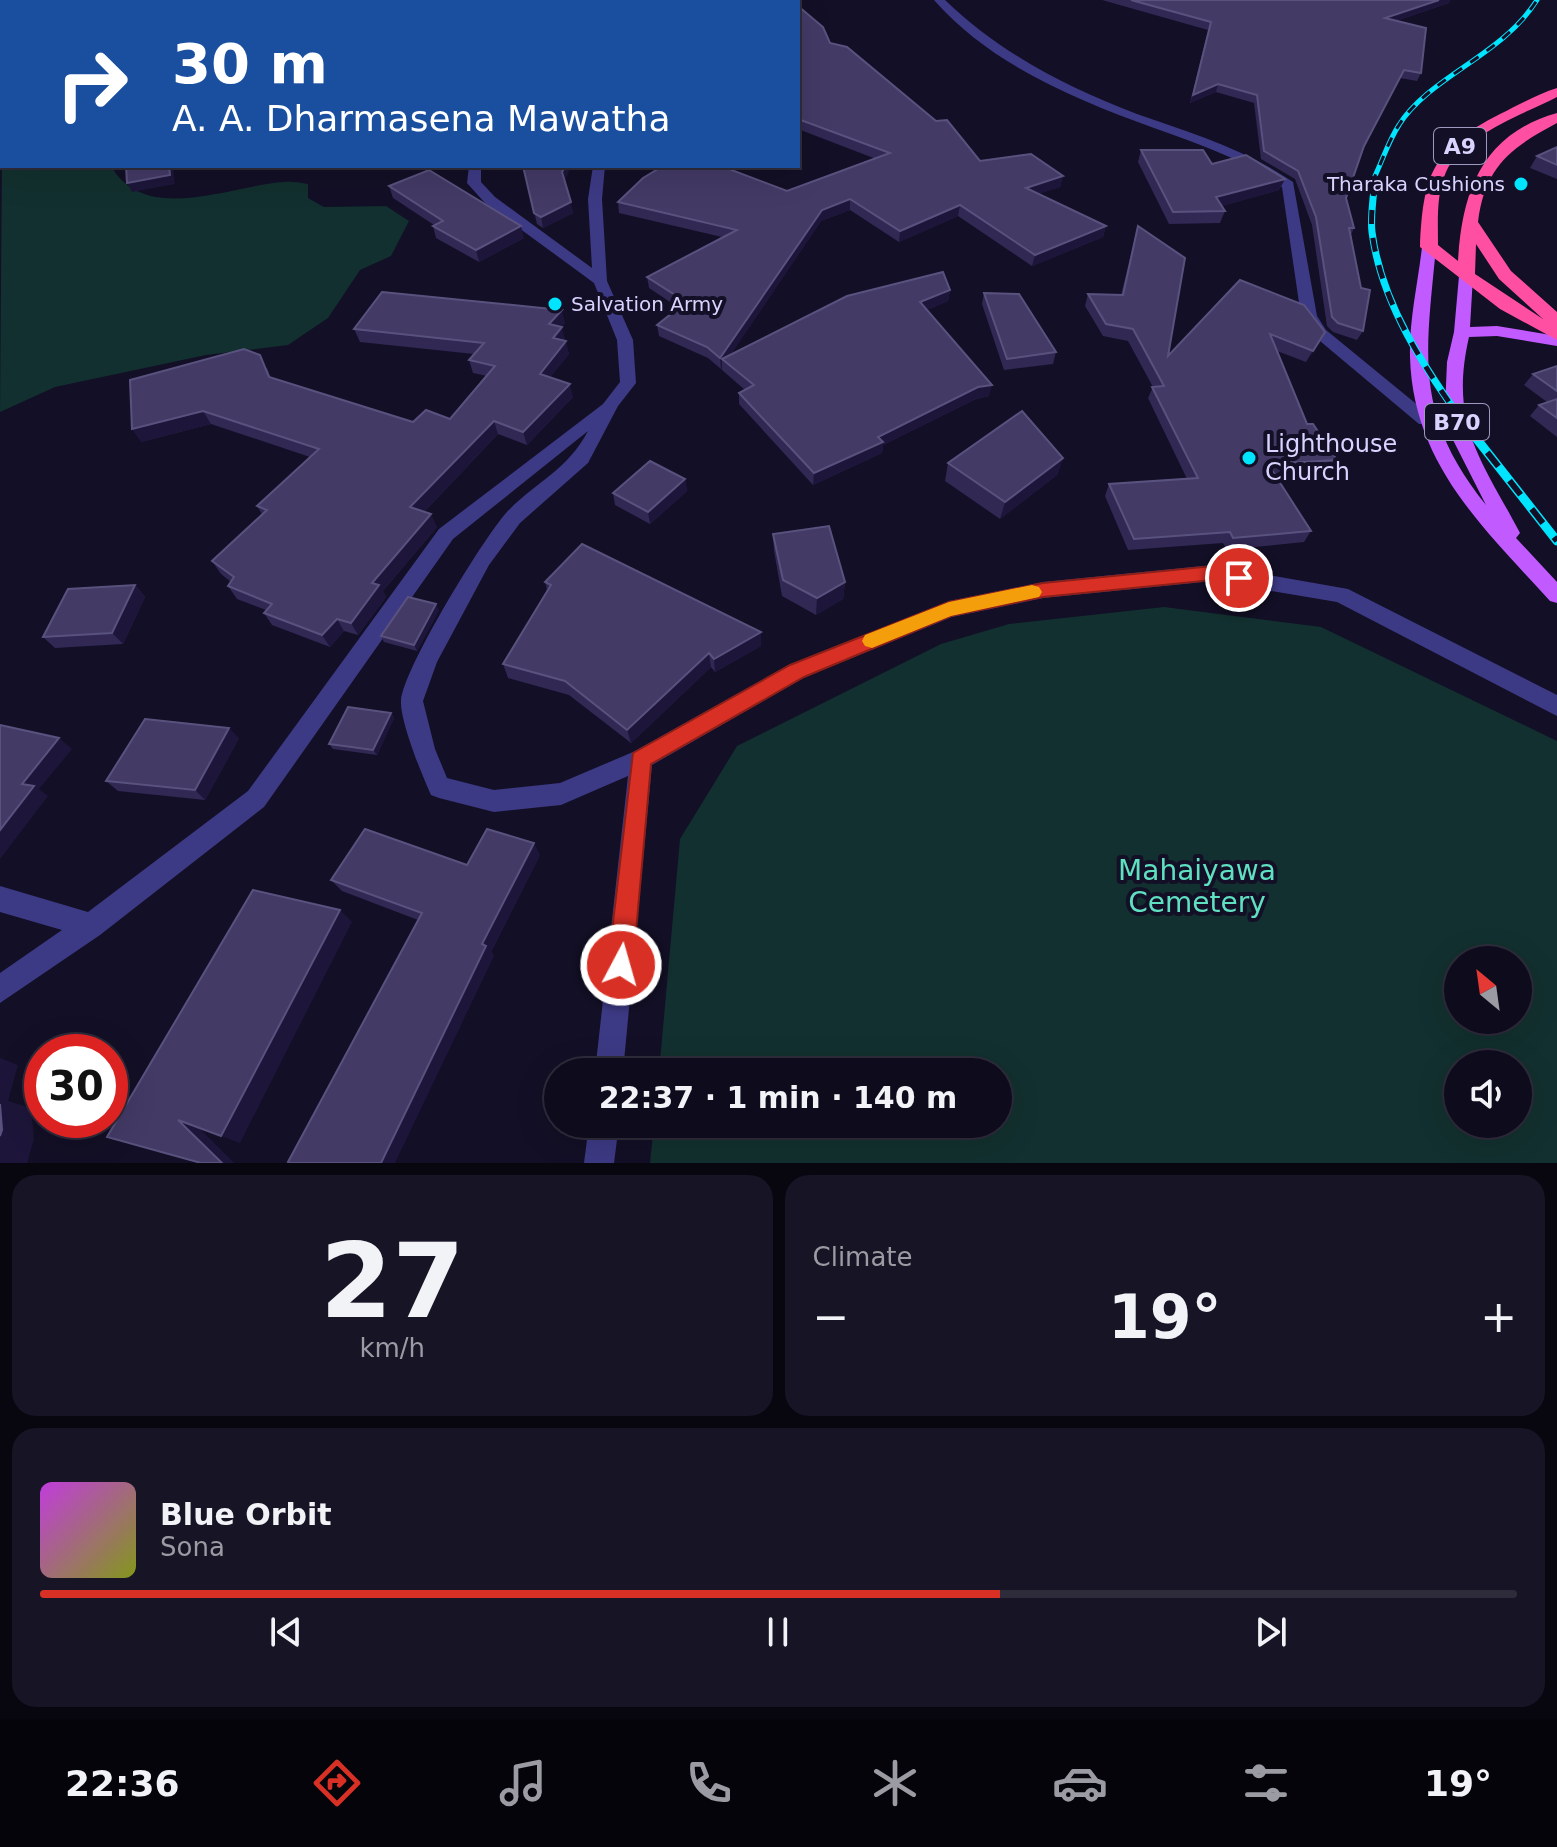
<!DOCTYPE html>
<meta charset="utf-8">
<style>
body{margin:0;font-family:"DejaVu Sans",sans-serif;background:#171425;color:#f1f3f6;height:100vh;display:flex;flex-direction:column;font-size:30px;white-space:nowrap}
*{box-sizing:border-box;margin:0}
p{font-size:26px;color:#9b9ba3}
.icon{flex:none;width:44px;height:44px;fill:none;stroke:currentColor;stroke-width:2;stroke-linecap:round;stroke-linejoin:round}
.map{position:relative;height:1163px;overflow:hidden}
.panel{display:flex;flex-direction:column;gap:12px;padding:12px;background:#08060f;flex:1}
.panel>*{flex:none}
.top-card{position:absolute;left:0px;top:0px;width:800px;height:168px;box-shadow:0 8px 32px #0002,0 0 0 2px #2e2b3b;background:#1a4fa0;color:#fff;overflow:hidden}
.needle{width:52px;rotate:331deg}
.buttons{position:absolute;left:1444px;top:946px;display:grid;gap:16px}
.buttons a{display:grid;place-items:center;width:88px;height:88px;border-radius:50%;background:#0e0b1c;box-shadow:0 8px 32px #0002,0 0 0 2px #2e2b3b;font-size:40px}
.speed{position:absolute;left:24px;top:1034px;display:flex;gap:16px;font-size:40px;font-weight:700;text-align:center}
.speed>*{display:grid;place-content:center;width:104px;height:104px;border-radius:50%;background:#0e0b1c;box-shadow:0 8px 32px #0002,0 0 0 2px #2e2b3b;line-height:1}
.speed .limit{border:12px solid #d22;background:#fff;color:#111}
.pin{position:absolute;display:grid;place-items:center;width:68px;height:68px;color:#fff;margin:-34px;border:4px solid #fff;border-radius:50%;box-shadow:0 2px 8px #0007}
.me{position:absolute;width:88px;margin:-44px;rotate:6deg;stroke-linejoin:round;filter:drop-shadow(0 0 6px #0008)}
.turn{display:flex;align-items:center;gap:28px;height:168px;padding:0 40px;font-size:36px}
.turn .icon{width:104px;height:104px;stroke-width:2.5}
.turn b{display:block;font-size:56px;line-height:68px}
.big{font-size:60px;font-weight:700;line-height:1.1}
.panel .card{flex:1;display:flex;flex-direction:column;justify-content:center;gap:12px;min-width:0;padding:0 28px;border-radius:24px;background:#171425}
.panel .dial{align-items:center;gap:0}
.dial b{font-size:104px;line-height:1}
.song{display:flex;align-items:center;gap:24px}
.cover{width:96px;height:96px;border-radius:12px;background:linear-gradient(135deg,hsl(290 70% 55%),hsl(70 70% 35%))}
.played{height:8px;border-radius:4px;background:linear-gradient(90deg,#d93025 65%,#2e2b3b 65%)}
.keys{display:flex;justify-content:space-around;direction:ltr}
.heat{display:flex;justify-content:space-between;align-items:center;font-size:44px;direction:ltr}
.panel .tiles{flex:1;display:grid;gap:12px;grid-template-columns:1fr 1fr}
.card:last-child{grid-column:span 2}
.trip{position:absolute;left:544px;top:1058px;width:468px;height:80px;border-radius:40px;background:#0e0b1c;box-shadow:0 8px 32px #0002,0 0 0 2px #2e2b3b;font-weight:700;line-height:80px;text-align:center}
.tab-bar{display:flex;height:128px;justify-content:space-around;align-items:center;background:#06040b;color:#9b9ba3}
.tab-bar .icon{width:56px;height:56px}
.tab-bar .current{color:#d93025}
.tab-bar b{font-size:36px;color:#f1f3f6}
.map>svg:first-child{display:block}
.green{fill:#12302f;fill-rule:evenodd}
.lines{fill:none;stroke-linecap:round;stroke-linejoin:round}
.minor{fill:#3d3a85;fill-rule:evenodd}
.major{fill:#c25bff;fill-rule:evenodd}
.highway{fill:#ff4fa3;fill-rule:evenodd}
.rail-far2-casing{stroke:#00e5ff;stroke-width:5}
.rail-far1-casing{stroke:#00e5ff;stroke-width:7}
.rail-casing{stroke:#00e5ff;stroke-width:9}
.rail-far2{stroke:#130f26;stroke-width:3;stroke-dasharray:10;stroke-linecap:butt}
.rail-far1{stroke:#130f26;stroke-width:5;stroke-dasharray:14;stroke-linecap:butt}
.rail{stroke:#130f26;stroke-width:6;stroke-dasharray:18;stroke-linecap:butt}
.wall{fill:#312854}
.shaded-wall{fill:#1d163a}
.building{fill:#433a66;stroke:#5a527e;stroke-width:2}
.route{fill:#d93025;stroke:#8d1f18;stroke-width:2}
.slow{fill:#f59e0b}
.poi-dot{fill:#00e5ff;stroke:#130f26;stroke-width:3}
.labels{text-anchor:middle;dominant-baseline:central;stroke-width:8;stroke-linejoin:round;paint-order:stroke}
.far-poi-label{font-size:20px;fill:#d9d4ff;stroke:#130f26;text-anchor:end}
.shield{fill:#130f26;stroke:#9e99be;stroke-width:2}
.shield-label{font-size:22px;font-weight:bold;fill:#d9d4ff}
.poi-label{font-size:24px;fill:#d9d4ff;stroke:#130f26;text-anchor:start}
.near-park-label{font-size:28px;fill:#5fe0c0;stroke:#130f26}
</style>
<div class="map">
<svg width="1557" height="1163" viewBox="0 0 1557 1163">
<rect width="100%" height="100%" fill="#130f26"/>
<g class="green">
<path d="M 2,150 L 2,166 L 111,166 C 145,226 232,185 284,182 C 292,181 301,183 308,184 L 308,198 L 324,207 L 386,206 L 409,221 L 391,256 L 360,270 L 328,318 L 288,345 L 206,355 L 55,387 L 0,412 Z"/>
<path d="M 1164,607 L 1321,627 L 1557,741 L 1557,1163 L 650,1163 L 654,1124 L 998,1124 L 998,1072 L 659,1072 L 680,839 L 737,746 L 941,644 L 1009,624 ZM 1458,960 L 1518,960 L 1518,1020 L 1458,1020 ZM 1458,1064 L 1518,1064 L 1518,1124 L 1458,1124 Z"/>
</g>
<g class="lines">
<g class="minor">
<polygon points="628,0 645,0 646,2 629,2"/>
<path d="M 934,0 L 945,0 C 1000,53 1066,87 1137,114 C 1191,133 1245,149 1293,182 L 1317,316 L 1326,330 L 1431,416 L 1434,420 L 1431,424 L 1419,424 L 1314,336 L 1301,316 L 1282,187 C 1243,159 1199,144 1154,128 C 1075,99 991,65 934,0 Z"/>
<path d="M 469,166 L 481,166 L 481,182 L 495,197 L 592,268 L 588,199 L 593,166 L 605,166 L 602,199 L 607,281 L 633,340 L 636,383 L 618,406 L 588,463 L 520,523 L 489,565 L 437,662 L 423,701 L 435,749 L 447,778 L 494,790 L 560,783 L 633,752 L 789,665 L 949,601 L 1043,582 L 1213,565 L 1348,589 L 1557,695 L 1557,716 L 1337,602 L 1213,581 L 1043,598 L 952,617 L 805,677 L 652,765 L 623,1072 L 595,1072 L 628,776 L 561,805 L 494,812 L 439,798 L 431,795 C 422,775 400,721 401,701 C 403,669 483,539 506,513 C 535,482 567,471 588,431 L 453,539 L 264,807 L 100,935 L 0,1003 L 0,973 L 62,930 L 0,912 L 0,886 L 88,912 L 248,791 L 439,529 L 603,404 L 620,382 L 617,340 L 594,283 L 485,203 L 467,183 Z"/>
<polygon points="589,1124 619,1124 614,1163 584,1163"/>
</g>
<path class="major" d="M 1429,243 L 1436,247 C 1426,355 1413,414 1486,505 L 1451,436 L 1445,409 L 1447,362 L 1454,332 L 1459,276 L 1466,272 L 1473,276 L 1470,327 L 1497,326 L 1557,336 L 1557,346 L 1497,336 L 1469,337 C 1449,424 1481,459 1520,533 L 1516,538 L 1557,582 L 1557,603 L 1550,601 C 1483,527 1413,464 1410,357 C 1409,320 1418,283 1422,247 Z"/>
<path class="highway" d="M 1557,88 L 1557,97 C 1524,114 1461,136 1446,172 C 1436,195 1438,221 1438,245 L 1458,261 C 1462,192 1482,134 1557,113 L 1557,123 C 1510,148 1485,167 1478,222 L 1511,271 L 1557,312 L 1557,340 L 1500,309 L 1420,247 C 1423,174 1433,148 1500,114 C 1518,105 1538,94 1557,88 ZM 1476,244 L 1499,279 L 1543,319 L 1475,274 Z"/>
<g class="rail-far2-casing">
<path id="rail-far2" d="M 1374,184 L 1375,176 C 1383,159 1389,140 1399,125 C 1430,76 1502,56 1537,0"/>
</g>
<g class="rail-far1-casing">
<path id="rail-far1" d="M 1374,182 C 1374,198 1370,216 1372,232 C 1381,303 1425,369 1466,426"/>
</g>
<g class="rail-casing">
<polyline id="rail" points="1465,424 1557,541"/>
</g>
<use href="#rail-far2" class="rail-far2"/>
<use href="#rail-far1" class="rail-far1"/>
<use href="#rail" class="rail"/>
</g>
<g class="wall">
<polygon points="1102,0 1450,0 1449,3 1396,21 1421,73 1417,81 1400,78 1364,148 1346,198 1354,228 1351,235 1363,331 1357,340 1333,332 1327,326 1312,225 1295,179 1261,159 1254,103 1216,92 1190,103 1208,30"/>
<polygon points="798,6 830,43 980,161 1063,176 1060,187 1038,194 1106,226 1103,237 1032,266 958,216 899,242 850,210 821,221 731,354 950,290 948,301 927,310 989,396 976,399 883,445 882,453 813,485 739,404 739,393 745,390 722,370 722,368 721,369 708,358 659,336 657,325 679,308 649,288 647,277 722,237 619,213 618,202 730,166 728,169 787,191 876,159 798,129"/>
<polygon points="1557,147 1557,179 1530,168 1537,156"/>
<polygon points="1141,150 1212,164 1285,179 1279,190 1222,206 1225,211 1220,223 1169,224 1138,162"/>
<polygon points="523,166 565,182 573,213 543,228 537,224"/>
<polygon points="389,186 524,238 479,262 436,238 433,226 434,225 393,198"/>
<polygon points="1138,226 1168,356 1240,280 1325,332 1306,362 1277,351 1307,424 1337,460 1329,472 1275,475 1311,531 1304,542 1227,550 1223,543 1128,550 1105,496 1109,484 1187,479 1148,398 1153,387 1128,341 1103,336 1085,306 1088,294 1121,295"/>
<polygon points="984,293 1056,352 1053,364 1004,370 982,304"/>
<polygon points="565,323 561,327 569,354 550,377 573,397 527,445 498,434 424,512 437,527 383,591 386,597 358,635 344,631 330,647 272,625 264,613 266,610 237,599 228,586 231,582 221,574 212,561 262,514 257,506 310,457 211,424 141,442 267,368 271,378 413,422 450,419 487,376 473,373 469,360 474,354 360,342 354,329"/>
<polygon points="1557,366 1557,437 1530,416 1539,405 1547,402 1524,385 1533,374"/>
<polygon points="1063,458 1057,475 1000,519 945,481 948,463"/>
<polygon points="685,479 687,491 650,524 615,505 613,493"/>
<polygon points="773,534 845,582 843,599 816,615 782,596 774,551"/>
<polygon points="545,582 761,646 715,672 711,667 631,743 569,695 508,678 503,664 547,590"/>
<polygon points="135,585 145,597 123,644 55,648 43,637"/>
<polygon points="439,610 417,651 384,642 381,636"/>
<polygon points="391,713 394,718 377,755 333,749 329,744"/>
<polygon points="239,738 205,800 118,791 106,781"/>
<polygon points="540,855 491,952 494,956 418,920 342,891 331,880 467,865"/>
</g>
<g class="shaded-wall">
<polygon points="1439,0 1450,0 1449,3 1381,26 1385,18"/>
<polygon points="1218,84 1216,92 1190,103 1193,95"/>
<polygon points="2,94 2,105 0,106 0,95"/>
<polygon points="169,166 173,166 175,184 132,192 127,183"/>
<polygon points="565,166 571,166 564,183 562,172"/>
<polygon points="1063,176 1060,187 1023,199 1026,188"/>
<polygon points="1285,179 1279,190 1212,209 1216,197"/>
<polygon points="850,199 850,210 821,221 726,362 722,359 722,368 721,369 720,358 822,210"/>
<polygon points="571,202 573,213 543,228 541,217"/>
<polygon points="960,205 958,216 899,242 900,231"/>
<polygon points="521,226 524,238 479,262 476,250"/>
<polygon points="1106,226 1103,237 1032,266 1035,255"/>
<polygon points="950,290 948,301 918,314 920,302"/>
<polygon points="562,310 565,323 552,337 549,324"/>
<polygon points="562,327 565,340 553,338"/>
<polygon points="1325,332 1319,344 1306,362 1313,351"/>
<polygon points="566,341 569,354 543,387 540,374"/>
<polygon points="570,384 573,397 527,445 523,432"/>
<polygon points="992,385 989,396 976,399 883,445 882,453 813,485 814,473 878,437 978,387"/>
<polygon points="203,411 211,424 141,442 132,429"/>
<polygon points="494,421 498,434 416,520 410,507"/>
<polygon points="1063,458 1057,475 1000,519 1005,502"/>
<polygon points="685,479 687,491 650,524 648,512"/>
<polygon points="431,514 437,527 383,591 386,597 358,635 351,623 372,583"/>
<polygon points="845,582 843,599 816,615 817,598"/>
<polygon points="135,585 145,597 123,644 112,633"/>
<polygon points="436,604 439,610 417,651 414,645"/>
<polygon points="337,619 344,631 330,647 322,635"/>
<polygon points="761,632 761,646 715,672 714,659"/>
<polygon points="709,653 711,667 631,743 627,730"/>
<polygon points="391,713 394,718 377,755 373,750"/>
<polygon points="229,728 239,738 205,800 195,790"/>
<polygon points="59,738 72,749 39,789 48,796 0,859 0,830 22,784"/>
<polygon points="534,843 540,855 491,952 494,956 395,1163 381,1163 482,944"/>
<polygon points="340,910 352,922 240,1143 221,1136"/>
<polygon points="0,1058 18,1065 8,1101 31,1108 34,1139 27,1163 0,1163"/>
<polygon points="178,1120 198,1127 234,1163 222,1163"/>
</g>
<g class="building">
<polygon points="0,0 151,0 151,2 2,2 2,94 0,95"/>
<polygon points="246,0 432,0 442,2 246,2"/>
<polygon points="453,0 545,0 548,2 448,2"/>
<polygon points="781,0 791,0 793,2 781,2"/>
<polygon points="1131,0 1439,0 1385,18 1426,28 1421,73 1404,70 1364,146 1346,198 1354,228 1349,228 1361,288 1370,290 1363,331 1338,323 1332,317 1316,217 1298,171 1264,151 1257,95 1218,84 1193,95 1211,22"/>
<polygon points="798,6 823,27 830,43 847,47 936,121 947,120 980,161 1031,154 1063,176 1026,188 1106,226 1035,255 960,205 900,231 850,199 822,210 720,358 707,347 657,325 686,302 647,277 737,230 618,202 643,178 663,166 721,166 787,191 890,153 798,119"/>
<polygon points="1557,147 1557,165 1537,156"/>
<polygon points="1141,150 1203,150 1212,164 1246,155 1285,179 1216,197 1225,211 1173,212"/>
<polygon points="126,166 169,166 170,175 127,183"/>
<polygon points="523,166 565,166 562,172 571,202 541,217 534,213"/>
<polygon points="429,170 521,226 476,250 433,226 443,221 389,186"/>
<polygon points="1138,226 1185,258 1168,356 1240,280 1304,305 1325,332 1313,351 1270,334 1307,424 1313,424 1337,460 1268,464 1311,531 1233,538 1230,532 1134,539 1109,484 1198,478 1152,387 1164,386 1133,329 1106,324 1088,294 1123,295"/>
<polygon points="943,272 950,290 920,302 992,385 978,387 878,437 883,442 814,473 739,393 754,385 722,359 847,296"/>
<polygon points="382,292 562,310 549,324 562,327 553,338 566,341 540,374 570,384 523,432 494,421 410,507 431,514 372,583 379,585 351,623 337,619 322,635 264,613 272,604 228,586 234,577 212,561 267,510 257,506 319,449 203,411 132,429 130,380 244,349 260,355 269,377 413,422 426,410 450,419 495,366 469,360 484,343 354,329"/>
<polygon points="984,293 1019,294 1056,352 1007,359"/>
<polygon points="1557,366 1557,391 1533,374"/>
<polygon points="1557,399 1557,418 1539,405"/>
<polygon points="1022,411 1063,458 1005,502 948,463"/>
<polygon points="650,461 685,479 648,512 613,493"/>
<polygon points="829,526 845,582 817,598 783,580 773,534"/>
<polygon points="582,544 761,632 714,659 709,653 627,730 565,681 503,664 551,585 545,582"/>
<polygon points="135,585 112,633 43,637 68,589"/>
<polygon points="408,597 436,604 414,645 381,636"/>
<polygon points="348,707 391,713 373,750 329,744"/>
<polygon points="145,719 229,728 195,790 106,781"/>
<polygon points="0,725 59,738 22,784 34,786 0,830"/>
<polygon points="365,829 467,865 487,829 534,843 482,944 486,946 381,1163 291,1163 288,1162 422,913 331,880"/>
<polygon points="253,890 340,910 221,1136 178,1120 222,1163 201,1163 107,1137"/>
<polygon points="0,1104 2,1130 0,1136"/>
</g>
<polygon class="route" points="1213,566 1245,573 1248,578 1239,585 1213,580 1043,597 951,616 804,677 651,764 633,965 629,974 621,977 612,974 608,965 633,753 790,665 949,602 1043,583"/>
<polygon class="slow" points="1032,585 1039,587 1042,592 1039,597 951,616 872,648 865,646 862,641 865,635 949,602"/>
<g class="poi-dot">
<circle cx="1521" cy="184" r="8"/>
<circle cx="555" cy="304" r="8"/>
<circle cx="1249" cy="458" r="8"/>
</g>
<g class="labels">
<g class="far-poi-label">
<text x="1505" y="184">Tharaka Cushions</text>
<text x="571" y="304" text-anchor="start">Salvation Army</text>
</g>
<g class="shield">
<rect x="1434" y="128" width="52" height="36" rx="6"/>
<rect x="1425" y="404" width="64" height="36" rx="6"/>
</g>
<g class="shield-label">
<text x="1460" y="146">A9</text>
<text x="1457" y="422">B70</text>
</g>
<g class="poi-label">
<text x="1265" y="444">Lighthouse<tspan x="1265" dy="28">Church</tspan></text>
</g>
<g class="near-park-label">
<text x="1197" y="870">Mahaiyawa<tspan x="1197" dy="32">Cemetery</tspan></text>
</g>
</g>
</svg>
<div class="buttons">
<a><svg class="needle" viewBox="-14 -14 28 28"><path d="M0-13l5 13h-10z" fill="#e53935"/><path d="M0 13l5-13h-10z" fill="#9b9ba3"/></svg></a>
<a><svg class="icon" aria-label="sound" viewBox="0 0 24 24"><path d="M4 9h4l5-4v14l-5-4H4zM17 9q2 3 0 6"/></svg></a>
</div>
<div class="speed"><div class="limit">30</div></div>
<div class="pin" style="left:1239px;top:578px;background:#d93025"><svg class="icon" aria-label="arrive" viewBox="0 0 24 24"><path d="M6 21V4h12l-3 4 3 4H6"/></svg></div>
<svg class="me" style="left:621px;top:965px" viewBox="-20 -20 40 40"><circle r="17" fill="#d93025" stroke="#fff" stroke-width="3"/><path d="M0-11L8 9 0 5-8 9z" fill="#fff"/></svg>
<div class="trip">22:37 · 1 min · 140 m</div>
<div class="top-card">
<div class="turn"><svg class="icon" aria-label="right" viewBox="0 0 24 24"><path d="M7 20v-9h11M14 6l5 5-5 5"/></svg><div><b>30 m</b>A. A. Dharmasena Mawatha</div></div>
</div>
</div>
<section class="panel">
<div class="tiles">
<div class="card dial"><b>27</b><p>km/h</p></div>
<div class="card"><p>Climate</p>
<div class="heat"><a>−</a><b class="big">19°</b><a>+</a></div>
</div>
<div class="card">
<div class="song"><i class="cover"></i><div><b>Blue Orbit</b><p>Sona</p></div></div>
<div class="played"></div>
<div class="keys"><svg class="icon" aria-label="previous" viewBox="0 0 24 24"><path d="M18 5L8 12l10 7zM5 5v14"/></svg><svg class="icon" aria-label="pause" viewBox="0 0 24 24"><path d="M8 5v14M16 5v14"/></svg><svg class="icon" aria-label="next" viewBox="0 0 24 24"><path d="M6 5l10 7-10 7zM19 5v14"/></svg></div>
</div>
</div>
</section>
<nav class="tab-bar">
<b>22:36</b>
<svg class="icon current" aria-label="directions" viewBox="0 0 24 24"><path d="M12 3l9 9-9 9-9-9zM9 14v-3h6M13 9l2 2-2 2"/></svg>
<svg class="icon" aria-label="music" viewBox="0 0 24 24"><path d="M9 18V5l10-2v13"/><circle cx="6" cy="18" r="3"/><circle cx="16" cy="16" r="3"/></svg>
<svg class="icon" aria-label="phone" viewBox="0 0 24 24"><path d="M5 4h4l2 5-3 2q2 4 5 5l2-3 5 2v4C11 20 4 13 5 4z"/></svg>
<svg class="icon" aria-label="climate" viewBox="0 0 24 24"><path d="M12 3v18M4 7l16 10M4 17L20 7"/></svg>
<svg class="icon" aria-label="car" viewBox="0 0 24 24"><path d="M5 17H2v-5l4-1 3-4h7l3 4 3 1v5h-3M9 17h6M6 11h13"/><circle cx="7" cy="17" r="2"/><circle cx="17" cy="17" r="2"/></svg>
<svg class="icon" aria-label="filters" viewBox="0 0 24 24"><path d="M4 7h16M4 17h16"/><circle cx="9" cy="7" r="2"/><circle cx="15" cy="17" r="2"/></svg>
<b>19°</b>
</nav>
